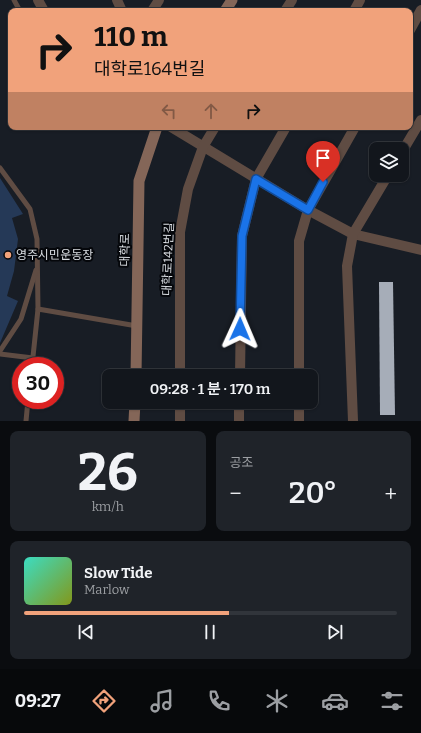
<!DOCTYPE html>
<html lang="ko">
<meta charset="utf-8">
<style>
body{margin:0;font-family:Bitter,"Noto Sans KR",serif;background:#1f2329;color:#f1f3f6;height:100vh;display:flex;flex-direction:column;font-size:15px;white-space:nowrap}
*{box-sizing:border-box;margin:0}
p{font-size:13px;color:#9c9fa3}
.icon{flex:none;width:22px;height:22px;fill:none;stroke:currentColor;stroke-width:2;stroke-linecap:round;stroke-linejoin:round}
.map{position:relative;height:421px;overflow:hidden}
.drawer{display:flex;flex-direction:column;gap:10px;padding:10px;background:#0a0c0f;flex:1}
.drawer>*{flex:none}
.banner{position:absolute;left:8px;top:8px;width:405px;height:122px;border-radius:8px;box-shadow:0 1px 3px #0004,0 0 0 1px #31353b;background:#f1a27b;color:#111;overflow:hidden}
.buttons{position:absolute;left:369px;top:142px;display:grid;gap:8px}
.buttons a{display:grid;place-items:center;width:40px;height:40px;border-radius:8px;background:#12161c;box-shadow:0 1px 3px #0004,0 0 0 1px #31353b;font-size:20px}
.speed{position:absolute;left:12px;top:357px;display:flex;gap:8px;font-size:20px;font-weight:700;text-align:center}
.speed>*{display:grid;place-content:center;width:52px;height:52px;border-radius:50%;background:#12161c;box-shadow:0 1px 3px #0004,0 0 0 1px #31353b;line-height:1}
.speed .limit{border:6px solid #d22;background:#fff;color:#111}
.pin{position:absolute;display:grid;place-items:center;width:34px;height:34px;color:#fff;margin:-41px -17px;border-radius:50% 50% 50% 0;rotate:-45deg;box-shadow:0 0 4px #0007}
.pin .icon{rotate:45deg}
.me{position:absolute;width:44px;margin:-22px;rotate:1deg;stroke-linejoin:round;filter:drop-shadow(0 0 3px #0008)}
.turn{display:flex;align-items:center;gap:14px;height:84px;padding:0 20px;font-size:18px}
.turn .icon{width:52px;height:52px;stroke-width:2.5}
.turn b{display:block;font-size:28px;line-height:34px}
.lanes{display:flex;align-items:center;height:38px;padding:0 20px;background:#0003;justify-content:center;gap:20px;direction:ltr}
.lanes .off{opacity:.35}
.big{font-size:30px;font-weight:600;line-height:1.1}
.drawer .tile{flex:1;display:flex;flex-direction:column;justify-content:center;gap:6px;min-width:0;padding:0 14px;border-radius:8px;background:#1f2329}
.drawer .dial{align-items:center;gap:0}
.dial b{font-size:52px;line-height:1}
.song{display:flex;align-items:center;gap:12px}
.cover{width:48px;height:48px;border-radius:6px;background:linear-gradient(135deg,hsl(170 70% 55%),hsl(70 70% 35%))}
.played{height:4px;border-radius:2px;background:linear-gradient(90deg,#f1a27b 55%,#31353b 55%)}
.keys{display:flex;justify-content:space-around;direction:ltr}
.heat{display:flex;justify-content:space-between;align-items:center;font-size:22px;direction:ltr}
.drawer .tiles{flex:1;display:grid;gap:10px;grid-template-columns:1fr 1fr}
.tile:last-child{grid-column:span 2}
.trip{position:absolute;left:102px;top:369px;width:216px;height:40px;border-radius:8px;background:#12161c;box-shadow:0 1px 3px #0004,0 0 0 1px #31353b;font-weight:600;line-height:40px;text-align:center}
.tabs{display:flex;height:64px;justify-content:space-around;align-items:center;background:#07090b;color:#9c9fa3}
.tabs .icon{width:28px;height:28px}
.tabs .selected{color:#f1a27b}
.tabs b{font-size:18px;color:#f1f3f6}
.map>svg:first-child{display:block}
.green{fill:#253957}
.building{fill:#a6adb8}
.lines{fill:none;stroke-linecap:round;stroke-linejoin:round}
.service{stroke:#5f4c43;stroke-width:5}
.minor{stroke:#5f4c43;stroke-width:10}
.secondary{stroke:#846658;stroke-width:11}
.route-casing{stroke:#114b97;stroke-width:10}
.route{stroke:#1a73e8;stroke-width:7}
.poi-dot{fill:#f1a27b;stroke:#05070b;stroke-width:1.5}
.labels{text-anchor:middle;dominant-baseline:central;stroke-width:4;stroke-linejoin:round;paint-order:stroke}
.street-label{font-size:12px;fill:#dadee3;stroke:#05070b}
.poi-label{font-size:12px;fill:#dadee3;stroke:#05070b;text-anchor:start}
</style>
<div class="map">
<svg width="421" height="421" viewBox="0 0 421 421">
<rect width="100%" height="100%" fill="#181d25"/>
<polygon class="green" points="0,178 23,214 12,218 18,239 14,271 7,296 18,301 0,343"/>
<polygon class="building" points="379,282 393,282 395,415 380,415"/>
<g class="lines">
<g class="service">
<polyline points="14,0 20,11"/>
<polyline points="0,168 30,209 37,239 38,309 32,366"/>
<polyline points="38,309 137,326"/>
<polyline points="0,351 21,319 36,270"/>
<polyline points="0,354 33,358"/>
<polyline points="26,421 28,400"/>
</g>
<g class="minor">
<polyline points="38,0 44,11"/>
<polyline points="117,0 122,11"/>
<polyline points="152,11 159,0"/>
<polyline points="285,11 292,0"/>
<polyline points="354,11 360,0"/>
<polyline points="410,30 421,10"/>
<polyline points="171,127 308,210 353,234 421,250"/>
<polyline points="402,152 421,120"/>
<polyline points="180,376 180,232 188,189 203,147 215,127"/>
<polyline points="240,376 242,236 256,179 286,127"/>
<polyline points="299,376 299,241 308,210 355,127"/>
<polyline points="180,402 180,421"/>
<polyline points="299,402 299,421"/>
<polyline points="239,421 239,402"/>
<polyline points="353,421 347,266 353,234 388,175"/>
</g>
<g class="secondary">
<polyline points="225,11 232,0"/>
<polyline points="136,376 139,181 157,127"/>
<polyline points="134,421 135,402"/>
</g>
</g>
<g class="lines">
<g class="route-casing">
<polyline id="route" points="240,329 242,236 256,179 308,210 323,182"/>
</g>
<use href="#route" class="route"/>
</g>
<circle class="poi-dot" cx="8" cy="255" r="4"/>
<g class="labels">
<g class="street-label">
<text transform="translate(125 250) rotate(-89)">대학로</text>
<text transform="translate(168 259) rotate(-88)">대학로142번길</text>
</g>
<g class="poi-label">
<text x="16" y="255">영주시민운동장</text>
</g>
</g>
</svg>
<div class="buttons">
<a><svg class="icon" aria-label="layers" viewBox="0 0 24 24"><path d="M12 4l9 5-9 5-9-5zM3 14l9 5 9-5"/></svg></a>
</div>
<div class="speed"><div class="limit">30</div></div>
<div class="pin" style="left:323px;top:182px;background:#d93025"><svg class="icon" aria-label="arrive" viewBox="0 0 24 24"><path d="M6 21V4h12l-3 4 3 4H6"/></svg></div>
<svg class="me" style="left:240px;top:329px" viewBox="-20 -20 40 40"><path d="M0-17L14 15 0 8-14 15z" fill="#1a73e8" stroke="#fff" stroke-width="4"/></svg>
<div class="trip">09:28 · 1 분 · 170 m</div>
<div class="banner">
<div class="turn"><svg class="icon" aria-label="right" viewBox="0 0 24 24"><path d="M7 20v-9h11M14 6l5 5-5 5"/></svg><div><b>110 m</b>대학로164번길</div></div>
<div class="lanes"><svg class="icon off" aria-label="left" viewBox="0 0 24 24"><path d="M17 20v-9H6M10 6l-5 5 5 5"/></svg><svg class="icon off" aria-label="ahead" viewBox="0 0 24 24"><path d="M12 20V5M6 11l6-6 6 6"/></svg><svg class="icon" aria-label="right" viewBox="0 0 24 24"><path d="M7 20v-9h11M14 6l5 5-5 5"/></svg></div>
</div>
</div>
<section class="drawer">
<div class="tiles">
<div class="tile dial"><b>26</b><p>km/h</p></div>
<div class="tile"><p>공조</p>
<div class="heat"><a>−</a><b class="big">20°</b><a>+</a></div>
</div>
<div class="tile">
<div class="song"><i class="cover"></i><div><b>Slow Tide</b><p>Marlow</p></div></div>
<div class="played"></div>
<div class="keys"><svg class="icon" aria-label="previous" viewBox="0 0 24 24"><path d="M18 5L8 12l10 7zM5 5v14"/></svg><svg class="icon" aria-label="pause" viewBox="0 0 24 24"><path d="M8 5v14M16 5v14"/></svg><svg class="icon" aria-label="next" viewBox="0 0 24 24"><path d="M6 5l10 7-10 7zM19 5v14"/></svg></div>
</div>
</div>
</section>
<nav class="tabs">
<b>09:27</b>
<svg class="icon selected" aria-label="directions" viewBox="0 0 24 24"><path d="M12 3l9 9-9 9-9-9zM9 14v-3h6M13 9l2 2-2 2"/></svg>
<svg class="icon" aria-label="music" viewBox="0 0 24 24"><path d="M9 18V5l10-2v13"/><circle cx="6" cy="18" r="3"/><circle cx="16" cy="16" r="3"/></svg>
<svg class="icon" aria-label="phone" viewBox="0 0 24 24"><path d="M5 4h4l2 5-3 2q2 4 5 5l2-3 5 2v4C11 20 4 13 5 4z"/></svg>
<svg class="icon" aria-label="climate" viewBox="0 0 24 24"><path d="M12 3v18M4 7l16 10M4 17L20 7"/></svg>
<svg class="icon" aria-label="car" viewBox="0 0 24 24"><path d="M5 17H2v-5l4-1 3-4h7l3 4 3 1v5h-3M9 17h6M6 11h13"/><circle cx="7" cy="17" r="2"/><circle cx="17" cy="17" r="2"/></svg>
<svg class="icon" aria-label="filters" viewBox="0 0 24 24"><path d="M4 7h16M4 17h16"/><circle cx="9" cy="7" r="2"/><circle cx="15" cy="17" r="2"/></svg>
</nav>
